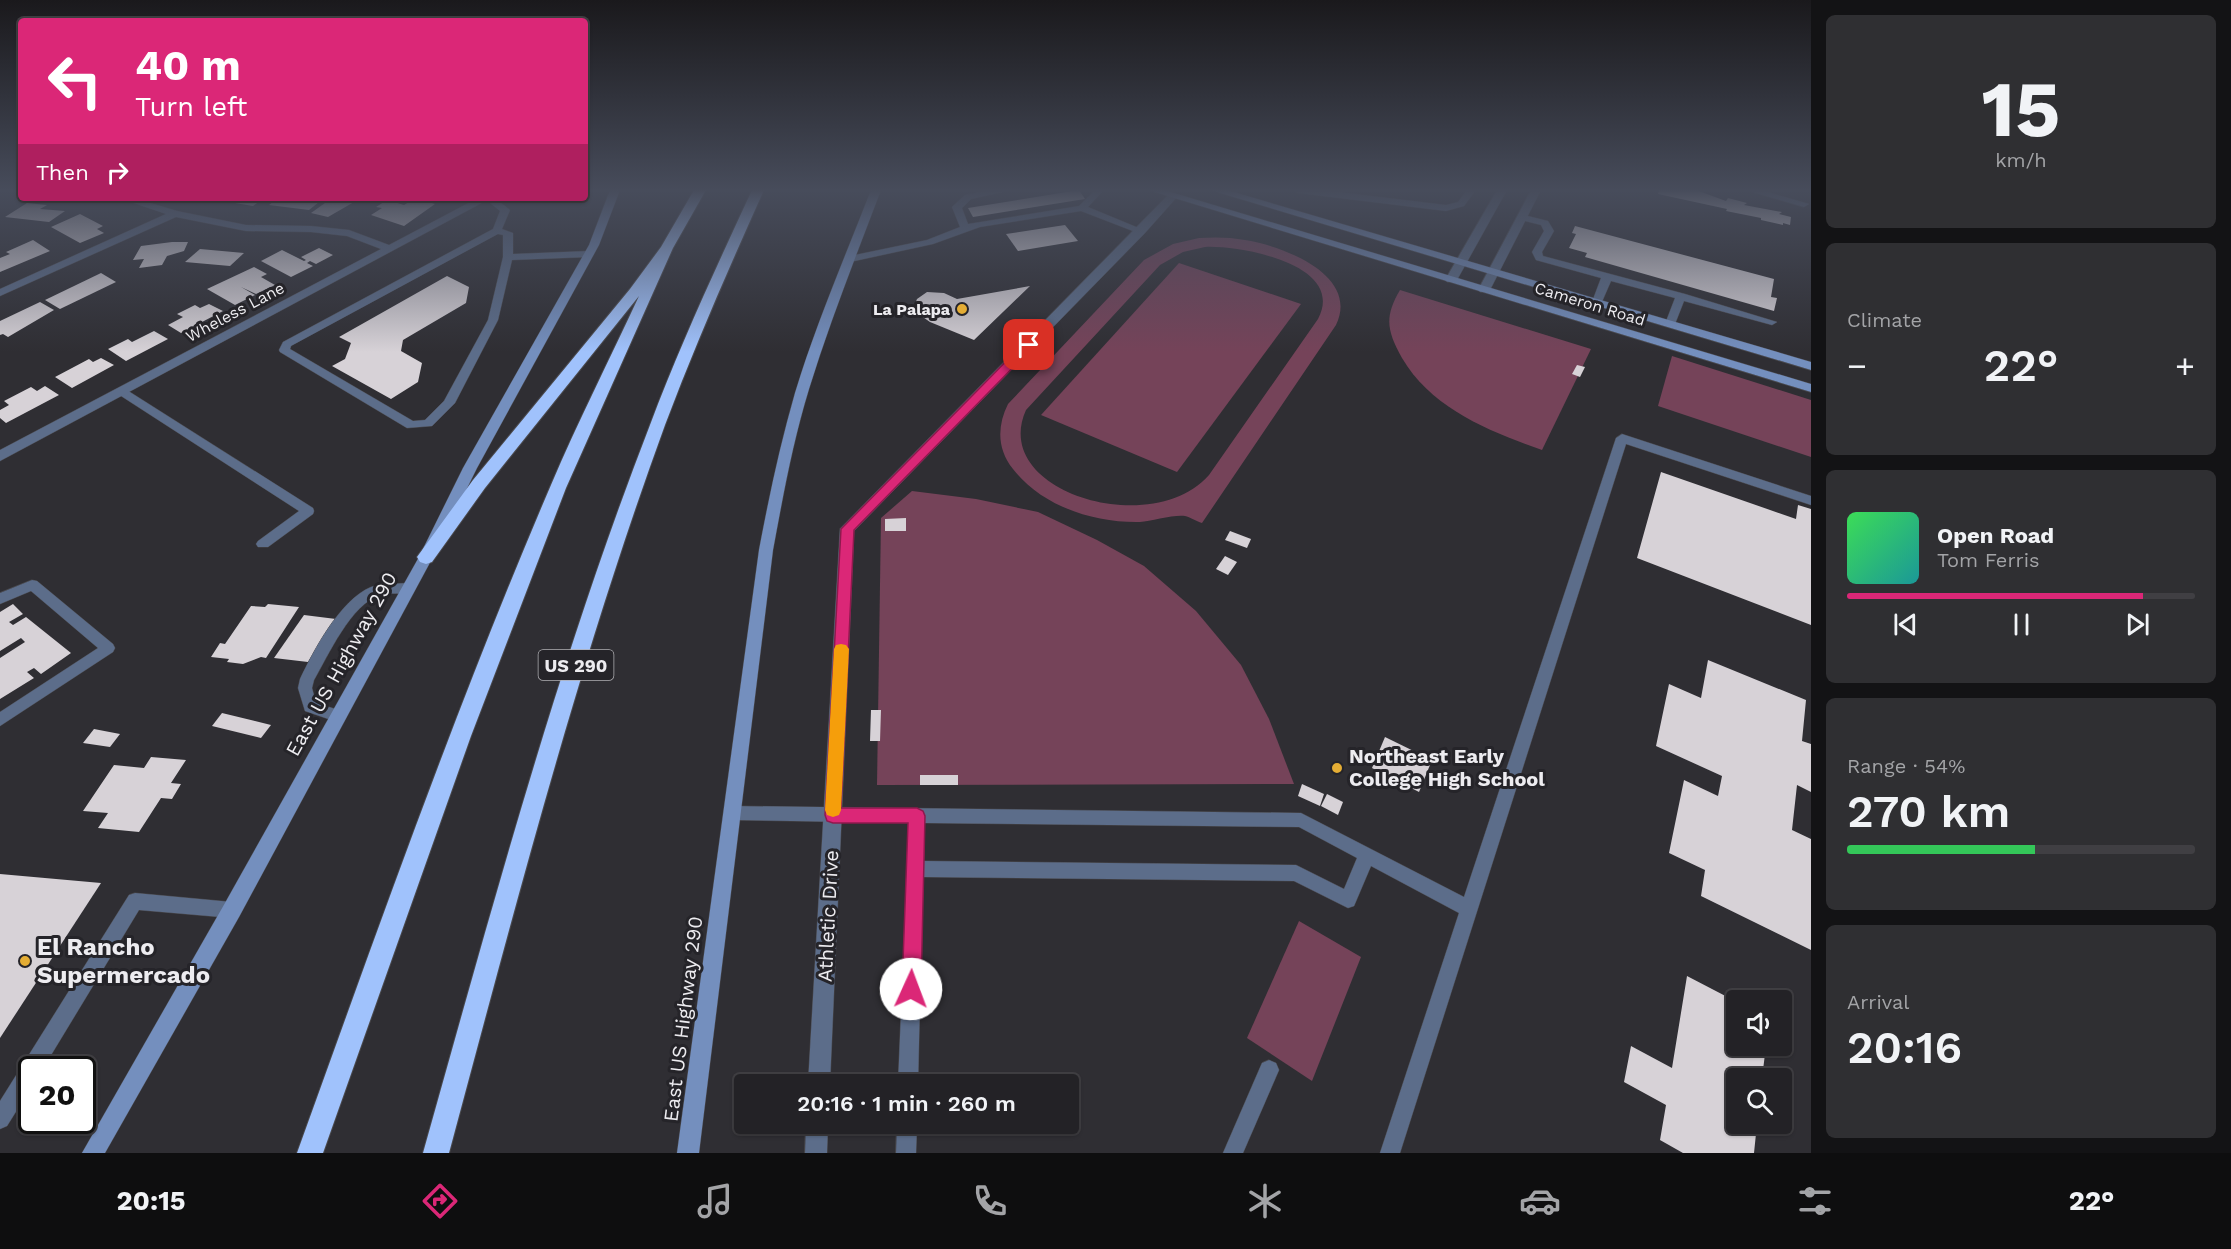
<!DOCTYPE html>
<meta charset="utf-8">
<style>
body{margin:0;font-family:"Work Sans",sans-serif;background:#2f2f32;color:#f1f3f6;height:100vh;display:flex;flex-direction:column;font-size:22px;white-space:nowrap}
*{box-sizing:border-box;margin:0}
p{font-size:20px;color:#a3a4a7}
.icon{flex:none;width:33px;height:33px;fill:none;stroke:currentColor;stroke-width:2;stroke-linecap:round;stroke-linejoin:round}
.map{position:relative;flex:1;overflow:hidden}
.drawer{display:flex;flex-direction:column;gap:15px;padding:15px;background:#131315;width:420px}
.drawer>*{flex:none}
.banner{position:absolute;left:18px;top:18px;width:570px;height:183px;border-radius:6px;box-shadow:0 2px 4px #0004,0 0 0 2px #403f43;background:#db2777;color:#fff;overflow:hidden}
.tools{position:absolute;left:1726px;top:990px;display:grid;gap:12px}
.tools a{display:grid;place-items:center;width:66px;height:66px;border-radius:6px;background:#232226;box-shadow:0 2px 4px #0004,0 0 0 2px #403f43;font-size:30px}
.speed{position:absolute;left:18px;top:1056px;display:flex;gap:12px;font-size:30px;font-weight:700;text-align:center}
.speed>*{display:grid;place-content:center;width:78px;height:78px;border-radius:50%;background:#232226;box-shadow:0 2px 4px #0004,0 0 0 2px #403f43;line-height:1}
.speed .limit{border:3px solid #111;border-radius:9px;background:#fff;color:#111}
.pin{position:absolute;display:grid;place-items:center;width:51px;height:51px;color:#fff;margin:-26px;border-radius:12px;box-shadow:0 3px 9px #0006}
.me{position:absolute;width:66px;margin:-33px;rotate:2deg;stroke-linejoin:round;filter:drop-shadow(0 0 4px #0008)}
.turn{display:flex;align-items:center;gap:21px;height:126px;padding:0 18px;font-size:27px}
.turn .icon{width:78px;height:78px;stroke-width:2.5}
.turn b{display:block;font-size:42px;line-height:51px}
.then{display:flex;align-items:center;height:57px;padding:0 18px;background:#0003;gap:12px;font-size:22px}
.big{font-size:45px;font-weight:600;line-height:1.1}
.drawer .tile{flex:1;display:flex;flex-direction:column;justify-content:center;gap:9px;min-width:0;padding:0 21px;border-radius:9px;background:#2f2f32}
.drawer .dial{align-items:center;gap:0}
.dial b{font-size:78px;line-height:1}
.song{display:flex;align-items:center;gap:18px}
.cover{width:72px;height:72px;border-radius:9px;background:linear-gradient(135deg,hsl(130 70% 55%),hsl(180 70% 35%))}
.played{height:6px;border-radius:3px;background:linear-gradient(90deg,#db2777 85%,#403f43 85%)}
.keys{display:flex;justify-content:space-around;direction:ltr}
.heat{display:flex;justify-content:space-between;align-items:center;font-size:33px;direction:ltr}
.charge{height:9px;border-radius:4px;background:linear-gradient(90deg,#34c759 54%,#403f43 0)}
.trip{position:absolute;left:734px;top:1074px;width:345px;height:60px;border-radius:6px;background:#232226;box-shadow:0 2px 4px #0004,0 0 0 2px #403f43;font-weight:600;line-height:60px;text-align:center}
.tabs{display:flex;height:96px;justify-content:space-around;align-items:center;background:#0e0e0f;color:#a3a4a7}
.tabs .icon{width:42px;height:42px}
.tabs .active{color:#db2777}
.tabs b{font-size:27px;color:#f1f3f6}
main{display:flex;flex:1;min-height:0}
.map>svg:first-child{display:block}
.green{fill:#754359;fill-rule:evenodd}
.building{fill:#d7d2d7}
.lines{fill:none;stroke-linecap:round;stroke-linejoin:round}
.service-casing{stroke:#4a494d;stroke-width:1}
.minor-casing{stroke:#4a494d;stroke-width:1}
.tertiary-casing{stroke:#4a494d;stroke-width:1}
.secondary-casing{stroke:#4a494d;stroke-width:1}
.motorway-casing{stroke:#4a494d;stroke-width:2}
.service{fill:#5c6d8a;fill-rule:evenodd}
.minor{fill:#5c6d8a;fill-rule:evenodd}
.tertiary{fill:#5c6d8a;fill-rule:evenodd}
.secondary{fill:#748fbe;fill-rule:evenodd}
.motorway{fill:#a0c2fc;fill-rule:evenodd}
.route{fill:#db2777;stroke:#8e194d;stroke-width:1.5}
.slow{fill:#f59e0b}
.poi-dot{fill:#e4ad35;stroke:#252429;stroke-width:2}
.labels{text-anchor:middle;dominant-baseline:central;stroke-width:6;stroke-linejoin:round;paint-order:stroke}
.far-street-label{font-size:16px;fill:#edecf0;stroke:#252429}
.far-poi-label{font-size:16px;font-weight:bold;fill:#edecf0;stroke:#252429;text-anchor:end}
.shield{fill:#252429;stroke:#b1b0b4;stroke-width:1.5}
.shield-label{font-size:18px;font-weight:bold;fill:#edecf0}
.street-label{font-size:20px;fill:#edecf0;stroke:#252429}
.poi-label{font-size:20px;font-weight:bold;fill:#edecf0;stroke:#252429;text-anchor:start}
.near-poi-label{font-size:24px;font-weight:bold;fill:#edecf0;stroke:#252429;text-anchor:start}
</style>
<main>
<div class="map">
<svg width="1811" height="1153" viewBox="0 0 1811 1153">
<rect width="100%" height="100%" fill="#2f2e33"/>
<g class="green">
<path d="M 1199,238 C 1214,237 1230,237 1245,240 C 1283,246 1360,275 1336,325 L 1202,523 C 1196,521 1190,517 1185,516 C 1176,514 1151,521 1140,522 C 1093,523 1042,506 1013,469 C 997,449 997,426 1008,404 L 1144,260 L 1173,244 ZM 1205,247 C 1239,245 1347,264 1318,319 L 1209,475 C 1153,540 989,492 1026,410 L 1160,265 L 1183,252 Z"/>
<polygon points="1179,263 1301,304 1177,472 1041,415"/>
<path d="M 1400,290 L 1591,349 L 1542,450 C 1489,431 1432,409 1402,358 C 1387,331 1384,317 1400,290 Z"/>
<polygon points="1672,356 1811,400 1811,457 1658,406"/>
<polygon points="912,491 976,499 1038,512 1097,540 1144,566 1196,611 1241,665 1269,719 1294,784 877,785 881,518"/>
<polygon points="1299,921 1361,957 1312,1081 1247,1038"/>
</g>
<g class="building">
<polygon points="1079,190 1085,199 973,217 968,208"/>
<polygon points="1659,190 1696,190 1726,201 1728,198 1747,203 1744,205 1782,212 1779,214 1791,217 1790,225 1783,223 1783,225 1761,220 1761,218 1726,211 1727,209 1658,194"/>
<polygon points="221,198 264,198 253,206 217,200"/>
<polygon points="278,198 324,198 309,210 269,205"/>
<polygon points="332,198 361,198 328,217 311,213"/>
<polygon points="416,198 435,204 404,226 371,215 382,208 376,207 387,200 404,205"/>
<polygon points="27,203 47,205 40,209 65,211 49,222 5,217"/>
<polygon points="80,214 103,226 97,229 104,233 80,243 51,227"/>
<polygon points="1065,225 1078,241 1018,251 1006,234"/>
<polygon points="1575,226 1774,279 1771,297 1777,298 1774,311 1585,257 1587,253 1569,248 1576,234 1572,233"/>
<polygon points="33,240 50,251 0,272 0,258 10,254 6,252"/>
<polygon points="172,242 188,242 184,251 167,256 162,265 139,268 144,259 133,260 141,246"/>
<polygon points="319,248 333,255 316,264 310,261 307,263 313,266 291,277 261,261 282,250 304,261 306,260 301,257"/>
<polygon points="200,249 244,253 230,266 185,262"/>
<polygon points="254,267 267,274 261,277 275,285 256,294 241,287 255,295 235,305 207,289"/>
<polygon points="101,273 116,282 60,309 45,300"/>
<polygon points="447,276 469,287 466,303 403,340 401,351 422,363 418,382 391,399 332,366 345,359 351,343 339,337"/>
<polygon points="1030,286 974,340 930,322 917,313 914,307 917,299 927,292 944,293 957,299"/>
<polygon points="40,302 54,310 8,337 3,334 0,335 0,321"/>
<polygon points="209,304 223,311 181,333 168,325 183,317 177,314 195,305 200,308"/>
<polygon points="154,331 168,339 126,361 108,349 128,339 132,342"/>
<polygon points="101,358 114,365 72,388 55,377 89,359 93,362"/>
<polygon points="1577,365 1585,367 1580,377 1572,374"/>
<polygon points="45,386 59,395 6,423 0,418 0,410 9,405 4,401 31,387 37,391"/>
<polygon points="1661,472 1796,519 1798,505 1811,509 1811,625 1637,558"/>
<polygon points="906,518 906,531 885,531 885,519"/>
<polygon points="1230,531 1251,539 1247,548 1225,540"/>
<polygon points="1225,556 1237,562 1228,575 1216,569"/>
<polygon points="13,604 23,614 9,622 13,625 26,617 71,653 41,674 34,668 27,672 34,678 0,699 0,658 25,642 21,638 0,651 0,612"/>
<polygon points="268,604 299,607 266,658 261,657 243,664 227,662 229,659 211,657 220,643 225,644 251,606 265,607"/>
<polygon points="304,615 336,619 308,662 274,658"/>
<polygon points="1708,660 1806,700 1802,741 1811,744 1811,792 1797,785 1792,830 1811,839 1811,950 1701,896 1705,870 1669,853 1684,780 1718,796 1722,776 1656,746 1669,684 1701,698"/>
<polygon points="871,710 881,710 880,741 870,741"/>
<polygon points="222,713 271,725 261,738 212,726"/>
<polygon points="94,729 120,734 110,747 83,743"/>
<polygon points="1385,737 1432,760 1419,792 1372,768"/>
<polygon points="151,757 186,760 171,783 181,784 172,799 161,798 139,832 98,828 108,813 83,811 114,765 144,768"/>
<rect x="920" y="775" width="38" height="10"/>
<polygon points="1302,784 1324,794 1320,806 1298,796"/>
<polygon points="1327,794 1343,802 1338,815 1321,806"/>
<polygon points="0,874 101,883 0,1038"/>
<polygon points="1687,976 1737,1002 1737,1046 1766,1046 1762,1078 1737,1078 1737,1124 1757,1124 1754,1153 1683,1153 1660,1140 1666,1105 1624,1082 1631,1046 1672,1068"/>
</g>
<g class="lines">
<g class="service-casing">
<g id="service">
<polygon points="991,190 1012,190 971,199 962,208 968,224 1079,206 1095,190 1104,190 1088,207 1146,231 1138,233 1081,211 980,227 933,244 850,262 845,259 850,256 927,240 960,227 952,207 954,205 965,195"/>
<polygon points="1294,190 1322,190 1446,205 1458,202 1467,190 1476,190 1464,206 1446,211 1298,193"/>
<polygon points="1745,190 1761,190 1809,204 1804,207"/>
<path d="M 484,198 L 495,198 L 510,210 L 502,229 L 513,233 L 513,254 L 589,251 L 594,254 L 589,257 L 512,260 L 498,320 L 455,403 L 432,426 L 407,428 L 280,352 L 279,350 L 283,342 L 493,229 L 500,211 ZM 498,234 L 503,235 L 503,257 L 488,320 L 444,401 L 425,420 L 413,421 L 290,349 L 291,346 Z"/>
<polygon points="1524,215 1548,221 1554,231 1542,252 1543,256 1685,294 1777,322 1772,325 1684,301 1675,324 1670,327 1665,324 1675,298 1611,281 1601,304 1593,304 1592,302 1601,278 1536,260 1532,252 1544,231 1541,225 1521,220 1519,218"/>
<polygon points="122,387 313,508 314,511 313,514 268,547 258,547 256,544 258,541 299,511 118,394 116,391"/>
<path d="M 1622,434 L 1811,496 L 1811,505 L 1626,444 L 1400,1153 L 1380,1153 L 1459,913 L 1371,866 L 1354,906 L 1348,908 L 1294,881 L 923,877 L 918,1084 L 898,1084 L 909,823 L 732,820 L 726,818 L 724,813 L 726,808 L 732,806 L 1301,813 L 1464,897 L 1616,438 ZM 925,823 L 1299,827 L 1357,858 L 1344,889 L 1296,865 L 924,861 Z"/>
<polygon points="32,580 37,581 113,644 115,648 113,652 0,726 0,712 98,648 31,591 0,604 0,593"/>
<path d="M 408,583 L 413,584 L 415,588 L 413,592 C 402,595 391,592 380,595 C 351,604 328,656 314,680 L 312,688 L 316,703 L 342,711 L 345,716 L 342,721 L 337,722 L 305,711 L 298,688 L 300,679 C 314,650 340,600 371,587 C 382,583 396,584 408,583 Z"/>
<polygon points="135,893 232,902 238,904 241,910 238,916 232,918 139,910 42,1070 32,1070 32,1086 7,1126 0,1129 0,1101 129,895"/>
<polygon points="1269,1060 1276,1063 1279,1070 1243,1153 1223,1153 1262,1063"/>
<polygon points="897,1124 917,1124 916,1153 896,1153"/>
</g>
</g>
<g class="minor-casing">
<g id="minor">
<polygon points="1169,194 1178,196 1145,233 854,531 830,1084 808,1084 840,529"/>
<polygon points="119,198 134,198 177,211 246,225 311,226 349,230 389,245 478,198 491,198 0,461 0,450 381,249 347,236 311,232 246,231 176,217 0,296 0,289 166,214"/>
<polygon points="806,1124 828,1124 827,1153 805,1153"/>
</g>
</g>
<g class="tertiary-casing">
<g id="tertiary">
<polygon points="1497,190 1507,190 1457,280 1455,282 1447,282 1445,280"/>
<polygon points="1531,190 1541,190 1490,290 1488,292 1480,292 1478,290"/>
</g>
</g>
<g class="secondary-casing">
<g id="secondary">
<polygon points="610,190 620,190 599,245 477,468 433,557 239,917 105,1153 82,1153 225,903 419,557 463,468 589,245"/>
<path d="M 871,190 L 881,190 C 856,256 830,321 809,389 C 793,441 783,496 773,550 L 699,1153 L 677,1153 L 759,550 C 769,497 780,445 795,393 C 816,324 845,257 871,190 Z"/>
<polygon points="1148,190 1164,190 1811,384 1811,392"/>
<polygon points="1210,190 1227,190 1811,362 1811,370"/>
</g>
</g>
<g class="motorway-casing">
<g id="motorway">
<path d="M 694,190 L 706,190 L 673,248 L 566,488 L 471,736 L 323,1153 L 297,1153 C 378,929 457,704 551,485 C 578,421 610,359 639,296 L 485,488 L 432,562 L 426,564 L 420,562 L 417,557 L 473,480 L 630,289 L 661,247 Z"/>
<path d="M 752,190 L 764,190 C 729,268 695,345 665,425 C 578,663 515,908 449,1153 L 423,1153 C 492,908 558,662 650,425 C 680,345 716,268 752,190 Z"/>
</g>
</g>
<use href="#service" class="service"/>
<use href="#minor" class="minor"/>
<use href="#tertiary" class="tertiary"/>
<use href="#secondary" class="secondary"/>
<use href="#motorway" class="motorway"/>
</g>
<linearGradient id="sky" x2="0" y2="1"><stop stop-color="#1a191c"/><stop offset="0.54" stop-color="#474c5b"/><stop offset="1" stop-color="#474c5b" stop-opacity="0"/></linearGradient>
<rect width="1811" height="352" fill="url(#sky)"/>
<polygon class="route" points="1029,341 1033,342 1033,347 854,530 841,808 917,808 923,811 925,816 921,989 918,996 911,998 905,996 902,989 908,823 833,823 827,821 825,815 841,529 1025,342"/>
<polygon class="slow" points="841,644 846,645 849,649 841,810 839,815 833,817 827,815 825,810 834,649 836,645"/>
<g class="poi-dot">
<circle cx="962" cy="309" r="6"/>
<circle cx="1337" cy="768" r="6"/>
<circle cx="25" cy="961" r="6"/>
</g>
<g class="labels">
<g class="far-street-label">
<text transform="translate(1590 304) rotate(17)">Cameron Road</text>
<text transform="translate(235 312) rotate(-28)">Wheless Lane</text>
</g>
<g class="far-poi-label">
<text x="950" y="309">La Palapa</text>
</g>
<rect class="shield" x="538.5" y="650" width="75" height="30" rx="4.5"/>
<g class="shield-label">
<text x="576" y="665">US 290</text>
</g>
<g class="street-label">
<text transform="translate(341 664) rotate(-61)">East US Highway 290</text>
<text transform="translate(828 916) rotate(-87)">Athletic Drive</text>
<text transform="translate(683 1019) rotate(-83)">East US Highway 290</text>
</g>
<g class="poi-label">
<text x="1349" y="756">Northeast Early<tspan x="1349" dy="23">College High School</tspan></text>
</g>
<g class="near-poi-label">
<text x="37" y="947">El Rancho<tspan x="37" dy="28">Supermercado</tspan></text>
</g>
</g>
</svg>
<div class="tools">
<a><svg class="icon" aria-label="sound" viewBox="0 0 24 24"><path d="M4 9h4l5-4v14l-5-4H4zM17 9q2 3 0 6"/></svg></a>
<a><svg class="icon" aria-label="search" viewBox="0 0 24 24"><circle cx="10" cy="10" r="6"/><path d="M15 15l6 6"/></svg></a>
</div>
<div class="speed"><div class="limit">20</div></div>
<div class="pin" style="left:1029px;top:345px;background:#d93025"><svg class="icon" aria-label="arrive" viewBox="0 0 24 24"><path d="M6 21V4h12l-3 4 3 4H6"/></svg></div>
<svg class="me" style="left:911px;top:989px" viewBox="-20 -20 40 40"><circle r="19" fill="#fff"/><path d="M0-13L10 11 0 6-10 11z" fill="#db2777"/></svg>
<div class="trip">20:16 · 1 min · 260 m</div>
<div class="banner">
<div class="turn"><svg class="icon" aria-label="left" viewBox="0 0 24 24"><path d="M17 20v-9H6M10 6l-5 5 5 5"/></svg><div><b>40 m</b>Turn left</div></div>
<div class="then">Then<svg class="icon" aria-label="right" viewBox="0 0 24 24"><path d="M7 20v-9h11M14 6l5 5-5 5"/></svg></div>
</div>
</div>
<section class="drawer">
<div class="tile dial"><b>15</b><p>km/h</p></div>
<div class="tile"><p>Climate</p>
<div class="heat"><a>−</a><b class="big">22°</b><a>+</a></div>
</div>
<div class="tile">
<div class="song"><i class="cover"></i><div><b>Open Road</b><p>Tom Ferris</p></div></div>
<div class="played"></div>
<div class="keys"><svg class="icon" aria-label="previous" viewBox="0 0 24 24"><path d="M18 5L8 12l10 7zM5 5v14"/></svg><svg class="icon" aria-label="pause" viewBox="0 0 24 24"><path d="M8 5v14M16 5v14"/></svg><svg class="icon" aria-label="next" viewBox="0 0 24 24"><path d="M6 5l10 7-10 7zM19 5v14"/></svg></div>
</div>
<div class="tile"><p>Range · 54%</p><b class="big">270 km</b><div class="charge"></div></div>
<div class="tile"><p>Arrival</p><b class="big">20:16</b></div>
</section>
</main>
<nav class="tabs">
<b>20:15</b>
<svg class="icon active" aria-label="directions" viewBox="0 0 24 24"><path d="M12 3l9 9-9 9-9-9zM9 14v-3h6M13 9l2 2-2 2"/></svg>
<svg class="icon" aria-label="music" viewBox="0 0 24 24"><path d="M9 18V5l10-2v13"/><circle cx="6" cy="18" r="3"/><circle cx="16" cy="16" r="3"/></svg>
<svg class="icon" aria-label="phone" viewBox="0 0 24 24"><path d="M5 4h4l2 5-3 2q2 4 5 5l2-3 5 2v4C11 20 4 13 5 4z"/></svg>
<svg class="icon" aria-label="climate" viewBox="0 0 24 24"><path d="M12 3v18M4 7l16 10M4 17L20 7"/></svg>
<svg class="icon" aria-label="car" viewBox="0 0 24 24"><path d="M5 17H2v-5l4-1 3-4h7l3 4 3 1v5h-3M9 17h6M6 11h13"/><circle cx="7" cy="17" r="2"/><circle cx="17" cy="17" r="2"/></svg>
<svg class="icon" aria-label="filters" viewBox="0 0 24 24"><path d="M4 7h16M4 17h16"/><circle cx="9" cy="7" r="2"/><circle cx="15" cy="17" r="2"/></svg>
<b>22°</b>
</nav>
